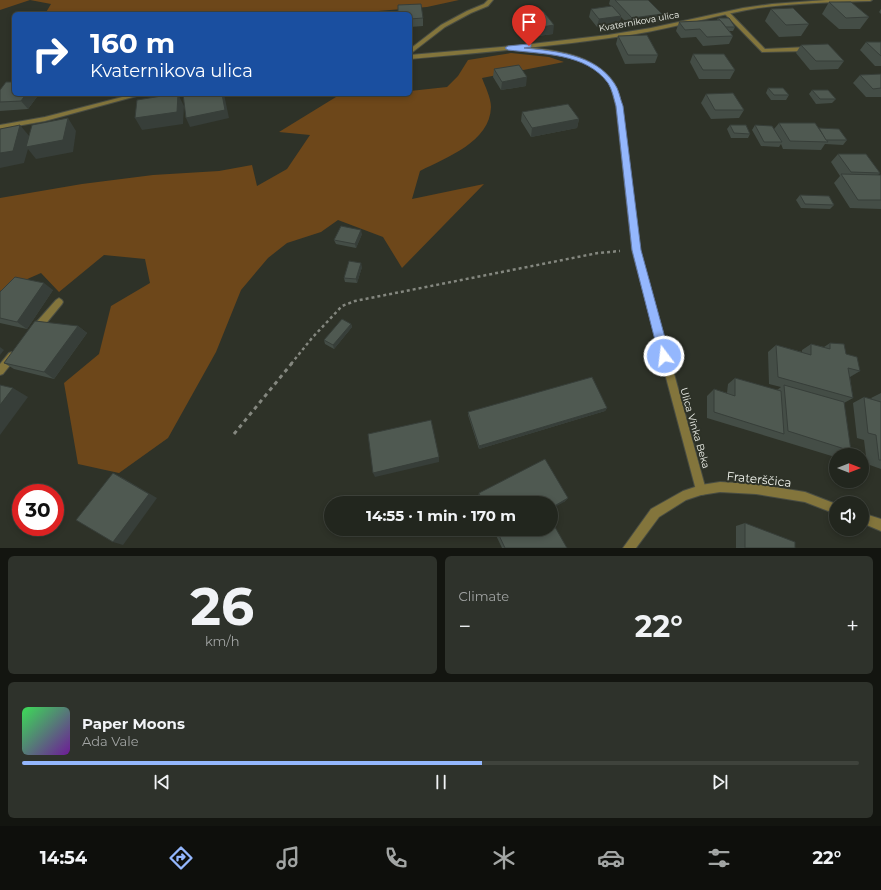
<!DOCTYPE html>
<meta charset="utf-8">
<style>
body{margin:0;font-family:Montserrat,sans-serif;background:#2e322b;color:#f1f3f6;height:100vh;display:flex;flex-direction:column;font-size:15px;white-space:nowrap}
*{box-sizing:border-box;margin:0}
p{font-size:13px;color:#a2a5a4}
.icon{flex:none;width:22px;height:22px;fill:none;stroke:currentColor;stroke-width:2;stroke-linecap:round;stroke-linejoin:round}
.map{position:relative;height:548px;overflow:hidden}
.sheet{display:flex;flex-direction:column;gap:8px;padding:8px;background:#131510;flex:1}
.sheet>*{flex:none}
.guide{position:absolute;left:12px;top:12px;width:400px;height:84px;border-radius:6px;box-shadow:0 2px 6px #0003,0 0 0 1px #3f433c;background:#1a4fa0;color:#fff;overflow:hidden}
.needle{width:26px;rotate:90deg}
.buttons{position:absolute;left:829px;top:448px;display:grid;gap:8px}
.buttons a{display:grid;place-items:center;width:40px;height:40px;border-radius:50%;background:#22261e;box-shadow:0 2px 6px #0003,0 0 0 1px #3f433c;font-size:20px}
.speed{position:absolute;left:12px;top:484px;display:flex;gap:8px;font-size:20px;font-weight:700;text-align:center}
.speed>*{display:grid;place-content:center;width:52px;height:52px;border-radius:50%;background:#22261e;box-shadow:0 2px 6px #0003,0 0 0 1px #3f433c;line-height:1}
.speed .limit{border:6px solid #d22;background:#fff;color:#111}
.pin{position:absolute;display:grid;place-items:center;width:34px;height:34px;color:#fff;margin:-41px -17px;border-radius:50% 50% 50% 0;rotate:-45deg;box-shadow:0 0 4px #0007}
.pin .icon{rotate:45deg}
.me{position:absolute;width:44px;margin:-22px;rotate:345deg;stroke-linejoin:round;filter:drop-shadow(0 0 3px #0008)}
.turn{display:flex;align-items:center;gap:14px;height:84px;padding:0 12px;font-size:18px}
.turn .icon{width:52px;height:52px;stroke-width:2.5}
.turn b{display:block;font-size:28px;line-height:34px}
.big{font-size:30px;font-weight:700;line-height:1.1}
.sheet .tile{flex:1;display:flex;flex-direction:column;justify-content:center;gap:6px;min-width:0;padding:0 14px;border-radius:6px;background:#2e322b}
.sheet .dial{align-items:center;gap:0}
.dial b{font-size:52px;line-height:1}
.song{display:flex;align-items:center;gap:12px}
.cover{width:48px;height:48px;border-radius:6px;background:linear-gradient(135deg,hsl(130 70% 55%),hsl(280 70% 35%))}
.played{height:4px;border-radius:2px;background:linear-gradient(90deg,#94b7fd 55%,#3f433c 55%)}
.keys{display:flex;justify-content:space-around;direction:ltr}
.heat{display:flex;justify-content:space-between;align-items:center;font-size:22px;direction:ltr}
.sheet .tiles{flex:1;display:grid;gap:8px;grid-template-columns:1fr 1fr}
.tile:last-child{grid-column:span 2}
.trip{position:absolute;left:324px;top:496px;width:234px;height:40px;border-radius:20px;background:#22261e;box-shadow:0 2px 6px #0003,0 0 0 1px #3f433c;font-weight:700;line-height:40px;text-align:center}
.dock{display:flex;height:64px;justify-content:space-around;align-items:center;background:#0e0f0c;color:#a2a5a4}
.dock .icon{width:28px;height:28px}
.dock .current{color:#94b7fd}
.dock b{font-size:18px;color:#f1f3f6}
.map>svg:first-child{display:block}
.green{fill:#6d471a}
.lines{fill:none;stroke-linecap:round;stroke-linejoin:round}
.service-casing{stroke:#494d43;stroke-width:2}
.minor-casing{stroke:#494d43;stroke-width:2}
.tertiary-casing{stroke:#494d43;stroke-width:2}
.path-far1{stroke:#84877f;stroke-width:2.5;stroke-dasharray:3 3;stroke-linecap:butt}
.path{stroke:#84877f;stroke-width:3;stroke-dasharray:4 4;stroke-linecap:butt}
.service{fill:#83753c;fill-rule:evenodd}
.minor{fill:#83753c;fill-rule:evenodd}
.tertiary{fill:#83753c;fill-rule:evenodd}
.wall{fill:#444d46}
.shaded-wall{fill:#373e39}
.building{fill:#4f5951;stroke:#373e39}
.route{fill:#94b7fd;stroke:#6077a4}
.labels{text-anchor:middle;dominant-baseline:central;stroke-width:4;stroke-linejoin:round;paint-order:stroke}
.far-street-label{font-size:9px;fill:#f0f3ec;stroke:#2e3228}
.street-label{font-size:10px;fill:#f0f3ec;stroke:#2e3228}
.near-street-label{font-size:12px;fill:#f0f3ec;stroke:#2e3228}
</style>
<div class="map">
<svg width="881" height="548" viewBox="0 0 881 548">
<rect width="100%" height="100%" fill="#2e3228"/>
<g class="green">
<polygon points="0,0 459,0 427,7 366,12 356,14 45,14 51,4 30,0 0,10"/>
<path d="M 511,53 L 549,57 L 564,62 L 482,78 C 485,86 491,98 491,107 C 490,142 447,157 420,171 L 412,199 L 484,184 L 402,268 L 383,237 L 338,220 L 321,232 L 287,243 L 268,258 L 241,290 L 216,352 L 168,438 L 119,473 L 78,464 L 64,383 L 99,354 L 111,306 L 150,283 L 145,259 L 104,255 L 59,292 L 41,273 L 0,291 L 0,198 L 82,184 L 153,175 L 219,171 L 252,165 L 257,186 L 287,169 L 310,135 L 279,132 L 336,97 L 343,94 L 410,94 L 410,91 L 447,87 L 458,76 L 468,60 Z"/>
</g>
<g class="lines">
<g class="service-casing">
<polygon id="service" points="725,12 729,12 765,49 808,47 811,49 808,51 762,52 725,14"/>
</g>
<g class="minor-casing">
<g id="minor">
<polygon points="488,0 493,0 488,6 471,13 445,27 410,54 410,49 441,25 467,11 484,4"/>
<path d="M 508,46 C 544,49 591,50 614,83 C 618,89 620,98 622,106 L 640,250 L 706,490 L 705,494 L 701,495 L 697,494 L 696,490 L 632,250 L 616,106 C 614,99 613,92 610,85 C 590,50 539,55 506,49 L 506,47 Z"/>
<polygon points="59,298 62,300 63,302 62,304 39,332 36,333 33,332 32,329 33,326 56,300"/>
<polygon points="12,352 15,353 16,356 15,359 3,374 0,375 0,364 9,353"/>
</g>
</g>
<g class="tertiary-casing">
<g id="tertiary">
<path d="M 872,0 L 870,1 C 833,2 795,3 758,8 C 717,15 677,27 636,34 C 561,46 485,52 410,59 L 410,55 L 523,45 L 608,35 L 651,28 L 743,8 L 772,4 L 826,0 Z"/>
<polygon points="134,94 144,94 45,121 0,129 0,125 45,117"/>
<polygon points="720,482 756,484 805,492 836,504 836,514 805,502 756,494 720,492 701,495 686,500 659,517 636,548 623,548 651,509 683,491 701,485"/>
<polygon points="862,513 881,519 881,531 862,523"/>
</g>
</g>
<polyline class="path-far1" points="291,364 312,338 342,306 355,301 598,253 620,251"/>
<polyline class="path" points="234,434 292,363"/>
<use href="#service" class="service"/>
<use href="#minor" class="minor"/>
<use href="#tertiary" class="tertiary"/>
</g>
<g class="wall">
<polygon points="610,0 648,0 662,14 659,22 630,26 621,17 619,25 597,27 589,17 591,9 611,6 609,4"/>
<polygon points="829,2 869,17 860,29 839,29 822,14"/>
<polygon points="771,9 809,24 801,36 779,37 765,21"/>
<polygon points="881,9 881,14 879,12"/>
<polygon points="410,14 423,18 423,26 410,27"/>
<polygon points="513,15 553,34 522,38 512,23"/>
<polygon points="718,18 735,27 733,31 729,31 733,36 729,44 703,46 696,37 681,38 676,31 679,22 717,20"/>
<polygon points="618,36 658,55 655,63 625,64 616,44"/>
<polygon points="866,42 881,42 881,66 875,66 860,50"/>
<polygon points="801,45 844,61 838,69 810,70 796,53"/>
<polygon points="693,54 735,70 730,79 699,79 690,62"/>
<polygon points="494,69 526,86 501,90 493,77"/>
<polygon points="881,74 881,97 866,97 853,83 860,75"/>
<polygon points="768,88 789,95 786,100 771,100 766,93"/>
<polygon points="812,90 836,99 832,103 816,104 809,94"/>
<polygon points="39,94 28,109 0,111 0,102"/>
<polygon points="706,94 744,110 739,118 711,119 701,103"/>
<polygon points="522,112 579,119 577,128 531,137 521,121"/>
<polygon points="779,123 819,128 847,140 843,145 825,144 821,150 783,149 781,144 779,147 761,146 752,130 755,125 774,129"/>
<polygon points="730,125 750,134 748,138 731,138 727,129"/>
<polygon points="838,154 880,173 878,175 881,175 881,209 850,208 834,183 840,176 831,162"/>
<polygon points="800,195 834,205 830,209 801,208 796,200"/>
<polygon points="362,234 356,248 336,244 334,240"/>
<polygon points="362,267 357,283 345,282 344,278"/>
<polygon points="53,290 27,329 0,323 0,292"/>
<polygon points="351,324 352,327 334,349 325,344 324,340"/>
<polygon points="78,326 87,333 54,379 14,369 4,363"/>
<polygon points="830,343 846,354 860,371 850,377 853,398 844,403 851,451 841,455 836,455 836,457 835,457 707,418 707,396 714,389 727,393 728,384 735,378 777,390 781,387 769,384 768,352 776,345 802,352 802,350 811,344 824,347"/>
<polygon points="881,393 881,469 867,464 864,440 857,438 853,403 864,397 872,399 871,398"/>
<polygon points="607,408 605,411 479,449 468,415 468,412"/>
<polygon points="479,493 568,498 564,502 551,503 480,503 478,497"/>
<polygon points="745,523 795,548 736,548 736,526"/>
<polygon points="493,529 551,529 567,548 502,548"/>
</g>
<g class="shaded-wall">
<polygon points="662,14 659,22 630,26 632,18"/>
<polygon points="621,16 619,25 597,27 599,19"/>
<polygon points="554,25 553,34 522,38 523,30"/>
<polygon points="527,77 526,86 501,90 502,82"/>
<polygon points="26,94 39,94 28,109 21,101"/>
<polygon points="178,94 184,106 183,124 142,130 135,118"/>
<polygon points="222,94 224,94 229,118 190,127 186,118"/>
<polygon points="68,118 76,131 73,152 36,159 28,149 24,163 0,168 0,153 20,125 30,137"/>
<polygon points="579,119 577,128 531,137 532,128"/>
<polygon points="361,230 362,234 356,248 355,244"/>
<polygon points="361,263 362,267 357,283 356,279"/>
<polygon points="44,283 53,290 27,329 17,322"/>
<polygon points="351,324 352,327 334,349 333,345"/>
<polygon points="78,326 87,333 54,379 44,372"/>
<polygon points="0,347 4,350 0,355"/>
<polygon points="13,388 28,397 0,435 0,405"/>
<polygon points="607,408 605,411 479,449 479,446"/>
<polygon points="439,457 439,462 375,477 373,473"/>
<polygon points="113,473 123,478 157,498 123,545 113,542"/>
<polygon points="568,498 564,502 551,509 551,508"/>
</g>
<g class="building">
<polygon points="615,0 648,0 662,14 632,18"/>
<polygon points="829,2 851,2 869,17 846,18"/>
<polygon points="421,4 423,18 410,19 410,14 398,14 398,5"/>
<polygon points="612,6 621,16 599,19 591,9"/>
<polygon points="793,8 809,24 786,25 771,9"/>
<polygon points="543,11 554,25 523,30 513,15"/>
<polygon points="718,18 729,18 735,27 726,27"/>
<polygon points="720,20 733,36 707,37 700,29 685,30 679,22"/>
<polygon points="647,35 658,55 628,55 618,36"/>
<polygon points="866,42 881,42 881,56"/>
<polygon points="828,44 844,61 816,61 801,45"/>
<polygon points="693,54 724,54 735,70 703,70"/>
<polygon points="519,65 527,77 502,82 494,69"/>
<polygon points="881,74 881,88 873,89 860,75"/>
<polygon points="6,82 14,82 14,94 26,94 21,101 0,102 0,90"/>
<polygon points="768,88 783,88 789,95 774,95"/>
<polygon points="812,90 828,90 836,99 820,99"/>
<polygon points="733,93 744,110 715,110 706,94"/>
<polygon points="174,94 178,94 177,112 135,118 137,100"/>
<polygon points="183,94 222,94 225,110 186,118"/>
<polygon points="568,104 579,119 532,128 522,112"/>
<polygon points="68,118 63,140 26,147 32,125"/>
<polygon points="779,123 815,123 828,142 790,141"/>
<polygon points="20,125 13,151 0,153 0,129"/>
<polygon points="730,125 746,125 750,134 734,133"/>
<polygon points="755,125 772,126 782,142 764,142"/>
<polygon points="819,128 839,129 847,140 826,140"/>
<polygon points="838,154 866,154 880,173 851,172"/>
<polygon points="841,174 881,175 881,200 858,200"/>
<polygon points="800,195 829,196 834,205 805,204"/>
<polygon points="341,226 361,230 355,244 334,240"/>
<polygon points="349,261 361,263 356,279 344,278"/>
<polygon points="15,277 44,283 17,322 0,318 0,292"/>
<polygon points="342,319 351,324 333,345 324,340"/>
<polygon points="35,321 78,326 44,372 4,363"/>
<polygon points="830,343 844,344 846,354 857,357 860,371 848,368 853,398 778,377 776,345 811,355 811,344 830,349"/>
<polygon points="592,377 607,408 479,446 468,412"/>
<polygon points="735,378 781,391 784,434 714,412 714,389 735,396"/>
<polygon points="0,385 13,388 0,405"/>
<polygon points="784,385 844,402 851,451 788,431"/>
<polygon points="864,397 881,402 881,460 879,460 876,435 868,433"/>
<polygon points="431,420 439,457 373,473 368,434"/>
<polygon points="545,459 568,498 551,508 551,503 483,503 479,493"/>
<polygon points="113,473 149,494 113,542 76,520"/>
<polygon points="551,520 567,548 505,548 496,529 551,529"/>
<polygon points="745,523 795,542 795,548 745,548"/>
</g>
<path class="route" d="M 529,44 L 531,44 L 531,47 L 524,48 C 555,51 595,54 614,83 C 619,89 620,99 623,106 L 641,250 L 670,356 L 668,360 L 664,361 L 661,360 L 659,356 L 632,250 L 616,106 C 614,99 612,89 608,83 C 586,53 542,54 508,50 L 505,48 L 508,46 Z"/>
<g class="labels">
<g class="far-street-label">
<text transform="translate(639 21) rotate(-10)">Kvaternikova ulica</text>
</g>
<g class="street-label">
<text transform="translate(695 428) rotate(74)">Ulica Vinka Beka</text>
</g>
<g class="near-street-label">
<text transform="translate(759 479) rotate(6)">Fraterščica</text>
</g>
</g>
</svg>
<div class="buttons">
<a><svg class="needle" viewBox="-14 -14 28 28"><path d="M0-13l5 13h-10z" fill="#e53935"/><path d="M0 13l5-13h-10z" fill="#a2a5a4"/></svg></a>
<a><svg class="icon" aria-label="sound" viewBox="0 0 24 24"><path d="M4 9h4l5-4v14l-5-4H4zM17 9q2 3 0 6"/></svg></a>
</div>
<div class="speed"><div class="limit">30</div></div>
<div class="pin" style="left:529px;top:46px;background:#d93025"><svg class="icon" aria-label="arrive" viewBox="0 0 24 24"><path d="M6 21V4h12l-3 4 3 4H6"/></svg></div>
<svg class="me" style="left:664px;top:356px" viewBox="-20 -20 40 40"><circle r="17" fill="#94b7fd" stroke="#fff" stroke-width="3"/><path d="M0-11L8 9 0 5-8 9z" fill="#fff"/></svg>
<div class="trip">14:55 · 1 min · 170 m</div>
<div class="guide">
<div class="turn"><svg class="icon" aria-label="right" viewBox="0 0 24 24"><path d="M7 20v-9h11M14 6l5 5-5 5"/></svg><div><b>160 m</b>Kvaternikova ulica</div></div>
</div>
</div>
<section class="sheet">
<div class="tiles">
<div class="tile dial"><b>26</b><p>km/h</p></div>
<div class="tile"><p>Climate</p>
<div class="heat"><a>−</a><b class="big">22°</b><a>+</a></div>
</div>
<div class="tile">
<div class="song"><i class="cover"></i><div><b>Paper Moons</b><p>Ada Vale</p></div></div>
<div class="played"></div>
<div class="keys"><svg class="icon" aria-label="previous" viewBox="0 0 24 24"><path d="M18 5L8 12l10 7zM5 5v14"/></svg><svg class="icon" aria-label="pause" viewBox="0 0 24 24"><path d="M8 5v14M16 5v14"/></svg><svg class="icon" aria-label="next" viewBox="0 0 24 24"><path d="M6 5l10 7-10 7zM19 5v14"/></svg></div>
</div>
</div>
</section>
<nav class="dock">
<b>14:54</b>
<svg class="icon current" aria-label="directions" viewBox="0 0 24 24"><path d="M12 3l9 9-9 9-9-9zM9 14v-3h6M13 9l2 2-2 2"/></svg>
<svg class="icon" aria-label="music" viewBox="0 0 24 24"><path d="M9 18V5l10-2v13"/><circle cx="6" cy="18" r="3"/><circle cx="16" cy="16" r="3"/></svg>
<svg class="icon" aria-label="phone" viewBox="0 0 24 24"><path d="M5 4h4l2 5-3 2q2 4 5 5l2-3 5 2v4C11 20 4 13 5 4z"/></svg>
<svg class="icon" aria-label="climate" viewBox="0 0 24 24"><path d="M12 3v18M4 7l16 10M4 17L20 7"/></svg>
<svg class="icon" aria-label="car" viewBox="0 0 24 24"><path d="M5 17H2v-5l4-1 3-4h7l3 4 3 1v5h-3M9 17h6M6 11h13"/><circle cx="7" cy="17" r="2"/><circle cx="17" cy="17" r="2"/></svg>
<svg class="icon" aria-label="filters" viewBox="0 0 24 24"><path d="M4 7h16M4 17h16"/><circle cx="9" cy="7" r="2"/><circle cx="15" cy="17" r="2"/></svg>
<b>22°</b>
</nav>
